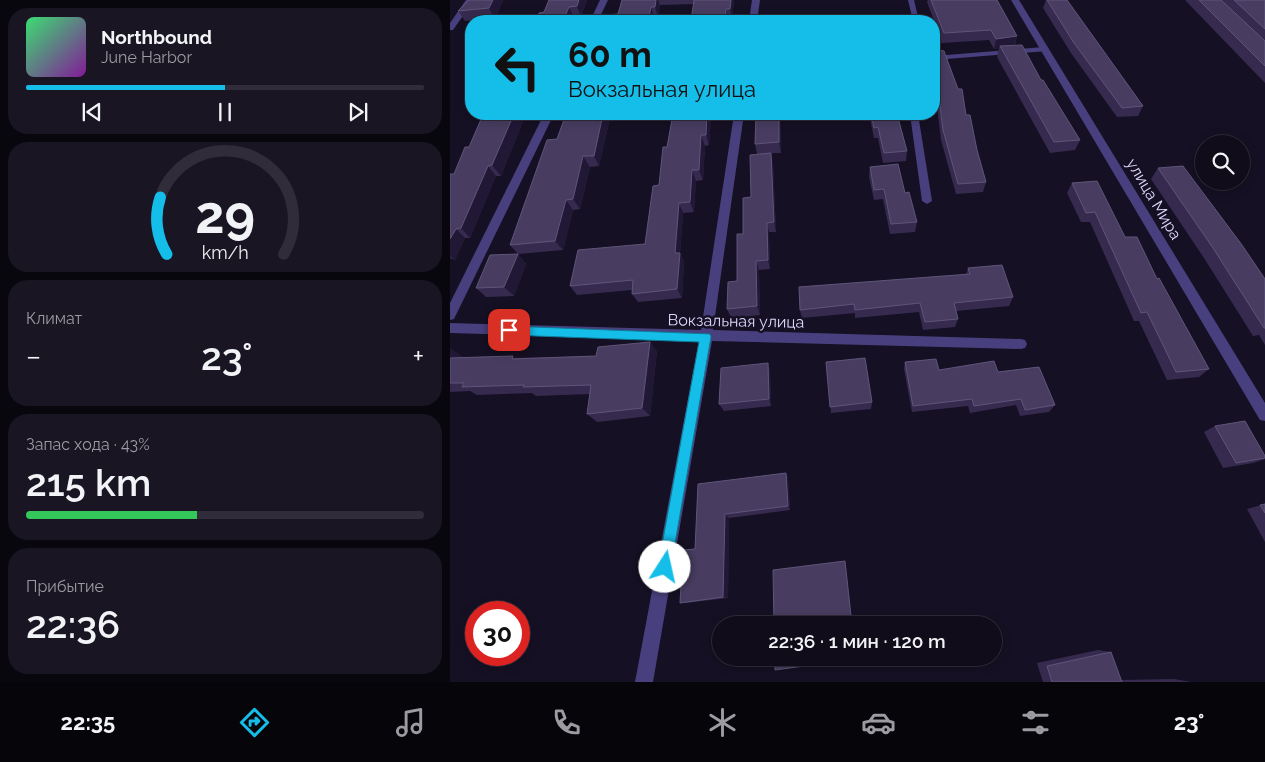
<!DOCTYPE html>
<html lang="ru">
<meta charset="utf-8">
<style>
body{margin:0;font-family:Raleway,sans-serif;background:#191523;color:#f1f3f6;height:100vh;display:flex;flex-direction:column;font-size:19px;white-space:nowrap}
*{box-sizing:border-box;margin:0}
p{font-size:16px;color:#9c9ba2}
.icon{flex:none;width:28px;height:28px;fill:none;stroke:currentColor;stroke-width:2;stroke-linecap:round;stroke-linejoin:round}
.map{position:relative;flex:1;overflow:hidden}
.details{display:flex;flex-direction:column;gap:8px;padding:8px;background:#09070e;width:450px}
.details>*{flex:none}
.banner{position:absolute;left:15px;top:15px;width:475px;height:105px;border-radius:20px;box-shadow:0 2px 12px #0003,0 0 0 1px #302c39;background:#15bee9;color:#111;overflow:hidden}
.buttons{position:absolute;left:745px;top:135px;display:grid;gap:10px}
.buttons a{display:grid;place-items:center;width:55px;height:55px;border-radius:50%;background:#100c1a;box-shadow:0 2px 12px #0003,0 0 0 1px #302c39;font-size:25px}
.speed{position:absolute;left:15px;top:601px;display:flex;gap:10px;font-size:25px;font-weight:700;text-align:center}
.speed>*{display:grid;place-content:center;width:65px;height:65px;border-radius:50%;background:#100c1a;box-shadow:0 2px 12px #0003,0 0 0 1px #302c39;line-height:1}
.speed .limit{border:8px solid #d22;background:#fff;color:#111}
.pin{position:absolute;display:grid;place-items:center;width:42px;height:42px;color:#fff;margin:-21px;border-radius:10px;box-shadow:0 2px 8px #0006}
.me{position:absolute;width:55px;margin:-28px;rotate:10deg;stroke-linejoin:round;filter:drop-shadow(0 0 4px #0008)}
.turn{display:flex;align-items:center;gap:18px;height:105px;padding:0 20px;font-size:22px}
.turn .icon{width:65px;height:65px;stroke-width:2.5}
.turn b{display:block;font-size:35px;line-height:42px}
.big{font-size:38px;font-weight:600;line-height:1.1}
.details .card{flex:1;display:flex;flex-direction:column;justify-content:center;gap:8px;min-width:0;padding:0 18px;border-radius:20px;background:#191523}
.details .dial{align-items:center;gap:0}
.dial svg{height:130px;overflow:visible;fill:none;stroke:#302c39;stroke-width:7;stroke-linecap:round;text-anchor:middle}
.dial text{fill:#f1f3f6;stroke:none}
.song{display:flex;align-items:center;gap:15px}
.cover{width:60px;height:60px;border-radius:8px;background:linear-gradient(135deg,hsl(140 70% 55%),hsl(290 70% 35%))}
.played{height:5px;border-radius:2px;background:linear-gradient(90deg,#15bee9 50%,#302c39 50%)}
.keys{display:flex;justify-content:space-around;direction:ltr}
.heat{display:flex;justify-content:space-between;align-items:center;font-size:28px;direction:ltr}
.charge{height:8px;border-radius:4px;background:linear-gradient(90deg,#34c759 43%,#302c39 0)}
.trip{position:absolute;left:262px;top:616px;width:290px;height:50px;border-radius:25px;background:#100c1a;box-shadow:0 2px 12px #0003,0 0 0 1px #302c39;font-weight:600;line-height:50px;text-align:center}
.dock{display:flex;height:80px;justify-content:space-around;align-items:center;background:#06050a;color:#9c9ba2}
.dock .icon{width:35px;height:35px}
.dock .active{color:#15bee9}
.dock b{font-size:22px;color:#f1f3f6}
main{display:flex;flex:1;min-height:0}
.map>svg:first-child{display:block}
.lines{fill:none;stroke-linecap:round;stroke-linejoin:round}
.lane{fill:#48407e;fill-rule:evenodd}
.street{fill:#48407e;fill-rule:evenodd}
.wall{fill:#362b4f}
.shaded-wall{fill:#211836}
.building{fill:#483d61;stroke:#5f557a}
.route{fill:#15bee9;stroke:#0e7c97}
.labels{text-anchor:middle;dominant-baseline:central;stroke-width:5;stroke-linejoin:round;paint-order:stroke}
.street-label{font-size:16px;fill:#ded6fb;stroke:#151023}
</style>
<main>
<section class="details">
<div class="card">
<div class="song"><i class="cover"></i><div><b>Northbound</b><p>June Harbor</p></div></div>
<div class="played"></div>
<div class="keys"><svg class="icon" aria-label="previous" viewBox="0 0 24 24"><path d="M18 5L8 12l10 7zM5 5v14"/></svg><svg class="icon" aria-label="pause" viewBox="0 0 24 24"><path d="M8 5v14M16 5v14"/></svg><svg class="icon" aria-label="next" viewBox="0 0 24 24"><path d="M6 5l10 7-10 7zM19 5v14"/></svg></div>
</div>
<div class="card dial"><svg viewBox="0 0 100 80">
<path d="M14 69A42 42 0 1 1 86 69"/>
<path d="M14 69A42 42 0 0 1 10 34" stroke="#15bee9"/>
<text x="50" y="56" font-size="32" font-weight="700">29</text>
<text x="50" y="72" font-size="11">km/h</text>
</svg></div>
<div class="card"><p>Климат</p>
<div class="heat"><a>−</a><b class="big">23°</b><a>+</a></div>
</div>
<div class="card"><p>Запас хода · 43%</p><b class="big">215 km</b><div class="charge"></div></div>
<div class="card"><p>Прибытие</p><b class="big">22:36</b></div>
</section>
<div class="map">
<svg width="815" height="682" viewBox="0 0 815 682">
<rect width="100%" height="100%" fill="#151023"/>
<g class="lines">
<g class="lane">
<polygon points="458,0 464,0 469,21 463,21"/>
<polygon points="594,47 597,47 597,51 484,60 484,56"/>
<polygon points="460,114 468,114 482,201 477,204 472,201"/>
</g>
<g class="street">
<polygon points="16,0 24,0 3,30 0,30 0,23"/>
<polygon points="150,0 158,0 148,21 140,21"/>
<polygon points="302,0 310,0 307,21 299,21"/>
<polygon points="561,0 569,0 815,403 815,421 810,420"/>
<polygon points="94,114 104,114 4,319 0,320 0,303"/>
<polygon points="284,114 294,114 263,330 571,339 575,340 577,344 575,348 571,349 262,341 203,682 185,682 249,340 0,333 0,323 251,330"/>
</g>
</g>
<g class="wall">
<polygon points="19,0 53,0 45,19 15,21 8,11"/>
<polygon points="99,0 137,0 131,17 124,17 122,21 85,21 94,12"/>
<polygon points="172,0 284,0 282,19 278,20 244,4 210,5 208,17 168,14"/>
<polygon points="478,0 547,0 567,36 565,45 591,80 630,140 625,150 600,153 547,57 549,48 544,49 539,40 492,43 477,2"/>
<polygon points="596,0 617,0 693,106 688,116 667,117 621,53 593,8"/>
<polygon points="735,0 815,0 815,83"/>
<polygon points="484,37 490,50 516,115 536,182 533,192 506,194 491,140 484,81"/>
<polygon points="38,114 76,114 51,176 46,176 20,238 15,238 5,260 0,258 0,174 4,174"/>
<polygon points="116,114 161,114 149,166 140,167 130,209 123,210 113,250 68,254 60,245 107,139"/>
<polygon points="223,114 266,114 265,117 261,118 259,145 255,146 253,180 246,181 244,212 233,213 230,253 234,262 232,298 188,302 182,294 182,290 127,295 120,286 195,244 217,147"/>
<polygon points="306,114 330,114 331,153 321,153 323,163 326,232 319,232 320,269 309,270 310,315 281,318 277,309 287,281 293,234 301,197 307,154 305,144"/>
<polygon points="419,114 447,114 457,151 456,161 433,163 428,138 424,138"/>
<polygon points="420,167 455,193 467,222 465,232 440,234 433,199 424,200 419,177"/>
<polygon points="708,168 815,279 815,345 809,335 803,336 754,258 701,179"/>
<polygon points="622,183 675,237 707,279 759,369 749,377 717,380 689,321 684,321 640,222 631,222 617,193"/>
<polygon points="68,254 76,264 64,296 36,297 26,288"/>
<polygon points="518,268 563,297 559,306 506,311 508,319 505,327 473,330 469,312 405,318 405,313 352,318 350,310 516,275"/>
<polygon points="0,348 13,358 66,358 146,356 207,351 200,416 147,422 137,414 140,394 86,396 82,393 27,395 20,391 0,392"/>
<polygon points="376,362 422,402 421,409 381,413"/>
<polygon points="455,362 489,370 548,372 605,405 599,412 570,416 566,405 520,413 518,406 462,412 454,369"/>
<polygon points="318,363 320,370 321,406 274,411 269,404"/>
<polygon points="765,426 815,459 803,463 773,468 754,432"/>
<polygon points="336,473 338,478 340,510 279,518 278,598 236,603 230,603 245,549 248,484"/>
<polygon points="815,504 815,542 797,509"/>
<polygon points="648,650 661,652 671,680 724,679 741,682 593,682 587,663"/>
</g>
<g class="shaded-wall">
<polygon points="43,0 53,0 45,19 39,8"/>
<polygon points="129,0 137,0 131,17 127,6"/>
<polygon points="206,0 208,0 210,5 208,17 205,7"/>
<polygon points="281,0 284,0 282,19 280,9"/>
<polygon points="119,7 124,17 122,21 113,21"/>
<polygon points="201,7 204,17 203,21 198,21"/>
<polygon points="276,9 278,20 278,21 275,21"/>
<polygon points="567,36 564,46 550,46 549,48 544,49 546,39"/>
<polygon points="491,43 490,54 484,55 484,44"/>
<polygon points="64,114 76,114 51,176 42,165"/>
<polygon points="153,114 161,114 149,166 144,156"/>
<polygon points="257,114 260,114 261,118 259,145 256,135"/>
<polygon points="329,114 330,114 331,153 329,142"/>
<polygon points="251,135 255,146 253,180 249,170"/>
<polygon points="321,153 323,163 326,232 324,222"/>
<polygon points="133,156 140,167 130,209 123,199"/>
<polygon points="38,166 46,176 20,238 11,228"/>
<polygon points="242,170 246,181 244,212 240,202"/>
<polygon points="116,200 123,210 113,250 105,241"/>
<polygon points="229,203 233,213 230,253 234,262 232,298 227,289 225,253"/>
<polygon points="317,223 319,232 320,269 318,260"/>
<polygon points="6,229 15,238 5,260 0,256 0,239"/>
<polygon points="68,254 76,264 64,296 54,287"/>
<polygon points="306,261 309,270 310,315 307,306"/>
<polygon points="200,342 207,351 200,416 192,408"/>
<polygon points="0,348 13,357 9,367 0,362"/>
<polygon points="318,363 320,370 321,406 319,399"/>
<polygon points="336,473 338,478 340,510 338,506"/>
<polygon points="275,514 279,518 278,598 273,597"/>
</g>
<g class="building">
<polygon points="19,0 43,0 39,8 8,11"/>
<polygon points="99,0 129,0 127,6 119,7 113,21 85,21 89,13 94,12"/>
<polygon points="172,0 206,0 205,7 201,7 198,21 155,21 156,15 168,14"/>
<polygon points="244,0 281,0 280,9 276,9 275,21 241,21"/>
<polygon points="481,0 547,0 567,36 546,39 541,30 494,33"/>
<polygon points="597,0 617,0 693,106 672,108 624,43"/>
<polygon points="749,0 771,0 815,41 815,66"/>
<polygon points="784,0 815,0 815,29"/>
<polygon points="489,36 491,43 484,44 484,47 484,37"/>
<polygon points="572,45 591,80 593,80 630,140 604,142 550,46"/>
<polygon points="484,49 494,51 508,89 512,89 516,115 520,115 527,150 536,182 508,184 493,130 484,58"/>
<polygon points="38,114 64,114 42,165 38,166 11,228 6,229 0,239 0,174 4,174 15,147 19,147 32,117 37,116"/>
<polygon points="116,114 153,114 144,156 133,156 123,199 116,200 105,241 60,245 97,140 107,139"/>
<polygon points="223,114 257,114 256,135 251,135 249,170 242,170 240,202 229,203 225,253 230,253 227,289 182,294 183,280 120,286 128,250 195,244 203,186 209,185 213,147 217,147"/>
<polygon points="306,114 329,114 329,142 305,144"/>
<polygon points="421,114 447,114 457,151 434,153 428,127 424,128"/>
<polygon points="321,153 324,222 317,223 318,260 306,261 307,306 277,309 278,282 287,281 287,234 293,234 293,198 301,197 300,155"/>
<polygon points="448,164 455,193 459,192 467,222 441,224 434,189 424,190 420,167"/>
<polygon points="733,166 792,245 815,279 815,328 814,328 763,248 708,168"/>
<polygon points="647,181 675,237 687,237 707,279 709,278 759,369 726,372 697,312 691,313 645,212 636,213 622,183"/>
<polygon points="68,254 54,287 26,288 40,255"/>
<polygon points="552,265 563,297 504,303 508,319 475,322 470,303 405,310 404,304 350,310 349,287 520,274 518,268"/>
<polygon points="200,342 192,408 137,414 141,385 73,387 74,385 12,387 14,383 0,383 0,358 63,356 62,359 146,356 148,347"/>
<polygon points="415,358 422,402 380,407 376,362"/>
<polygon points="486,359 489,370 544,361 548,372 589,367 605,405 575,410 571,399 524,406 522,399 463,406 455,362"/>
<polygon points="318,363 319,399 269,404 271,368"/>
<polygon points="795,421 815,456 815,458 786,463 765,426"/>
<polygon points="336,473 338,506 275,514 273,597 230,603 233,550 245,549 248,484"/>
<polygon points="815,504 815,513 810,505"/>
<polygon points="395,561 402,625 324,625 323,570"/>
<polygon points="661,652 672,682 602,682 597,666"/>
<polygon points="325,658 405,658 405,659 325,670"/>
</g>
<polygon class="route" points="59,326 260,334 261,337 220,572 215,574 210,572 208,567 249,342 59,335 53,330"/>
<g class="labels">
<g class="street-label">
<text transform="translate(704 199) rotate(59)">улица Мира</text>
<text transform="translate(286 321) rotate(1)">Вокзальная улица</text>
</g>
</g>
</svg>
<div class="buttons">
<a><svg class="icon" aria-label="search" viewBox="0 0 24 24"><circle cx="10" cy="10" r="6"/><path d="M15 15l6 6"/></svg></a>
</div>
<div class="speed"><div class="limit">30</div></div>
<div class="pin" style="left:59px;top:330px;background:#d93025"><svg class="icon" aria-label="arrive" viewBox="0 0 24 24"><path d="M6 21V4h12l-3 4 3 4H6"/></svg></div>
<svg class="me" style="left:215px;top:567px" viewBox="-20 -20 40 40"><circle r="19" fill="#fff"/><path d="M0-13L10 11 0 6-10 11z" fill="#15bee9"/></svg>
<div class="trip">22:36 · 1 мин · 120 m</div>
<div class="banner">
<div class="turn"><svg class="icon" aria-label="left" viewBox="0 0 24 24"><path d="M17 20v-9H6M10 6l-5 5 5 5"/></svg><div><b>60 m</b>Вокзальная улица</div></div>
</div>
</div>
</main>
<nav class="dock">
<b>22:35</b>
<svg class="icon active" aria-label="directions" viewBox="0 0 24 24"><path d="M12 3l9 9-9 9-9-9zM9 14v-3h6M13 9l2 2-2 2"/></svg>
<svg class="icon" aria-label="music" viewBox="0 0 24 24"><path d="M9 18V5l10-2v13"/><circle cx="6" cy="18" r="3"/><circle cx="16" cy="16" r="3"/></svg>
<svg class="icon" aria-label="phone" viewBox="0 0 24 24"><path d="M5 4h4l2 5-3 2q2 4 5 5l2-3 5 2v4C11 20 4 13 5 4z"/></svg>
<svg class="icon" aria-label="climate" viewBox="0 0 24 24"><path d="M12 3v18M4 7l16 10M4 17L20 7"/></svg>
<svg class="icon" aria-label="car" viewBox="0 0 24 24"><path d="M5 17H2v-5l4-1 3-4h7l3 4 3 1v5h-3M9 17h6M6 11h13"/><circle cx="7" cy="17" r="2"/><circle cx="17" cy="17" r="2"/></svg>
<svg class="icon" aria-label="filters" viewBox="0 0 24 24"><path d="M4 7h16M4 17h16"/><circle cx="9" cy="7" r="2"/><circle cx="15" cy="17" r="2"/></svg>
<b>23°</b>
</nav>
